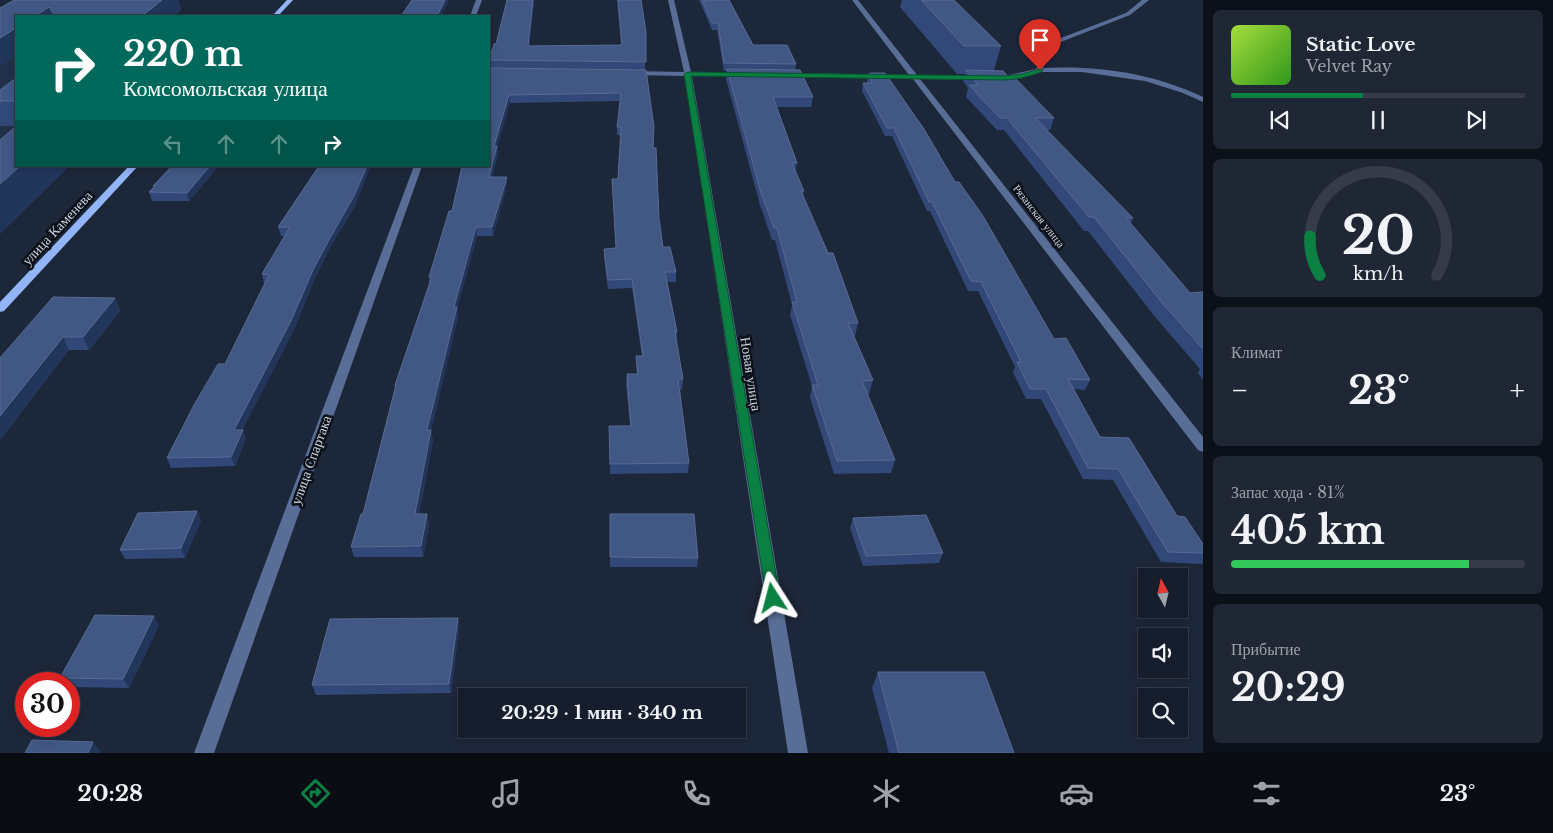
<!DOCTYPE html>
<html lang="ru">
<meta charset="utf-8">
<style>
body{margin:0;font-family:"Libre Baskerville",serif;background:#1f2634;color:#f1f3f6;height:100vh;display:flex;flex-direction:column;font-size:19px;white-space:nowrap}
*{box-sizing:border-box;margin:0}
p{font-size:16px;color:#9ea2a9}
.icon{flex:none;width:28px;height:28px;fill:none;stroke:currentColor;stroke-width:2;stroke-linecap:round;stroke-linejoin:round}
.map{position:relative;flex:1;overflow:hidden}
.sheet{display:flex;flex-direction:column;gap:10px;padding:10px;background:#0c1018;width:350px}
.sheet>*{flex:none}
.top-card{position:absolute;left:15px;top:15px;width:475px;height:152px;border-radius:0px;box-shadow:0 2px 8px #0003,0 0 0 1px #353b48;background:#00695c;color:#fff;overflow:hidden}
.needle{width:32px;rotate:352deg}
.tools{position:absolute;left:1138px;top:568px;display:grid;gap:10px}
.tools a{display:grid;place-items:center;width:50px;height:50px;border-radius:0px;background:#161d2c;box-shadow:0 2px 8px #0003,0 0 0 1px #353b48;font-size:25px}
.speed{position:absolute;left:15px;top:672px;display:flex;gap:10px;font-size:25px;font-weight:700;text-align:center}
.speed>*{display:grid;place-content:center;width:65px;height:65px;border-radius:50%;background:#161d2c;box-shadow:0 2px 8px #0003,0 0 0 1px #353b48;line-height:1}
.speed .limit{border:8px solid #d22;background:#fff;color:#111}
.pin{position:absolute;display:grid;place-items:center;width:42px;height:42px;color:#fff;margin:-51px -21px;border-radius:50% 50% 50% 0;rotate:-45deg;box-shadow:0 0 5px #0007}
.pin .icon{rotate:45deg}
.me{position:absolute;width:55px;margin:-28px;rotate:351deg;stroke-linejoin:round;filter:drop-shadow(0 0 4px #0008)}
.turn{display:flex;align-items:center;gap:18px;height:105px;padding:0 25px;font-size:22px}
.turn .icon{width:65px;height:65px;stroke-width:2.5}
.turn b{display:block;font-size:35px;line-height:42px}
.lanes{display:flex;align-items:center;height:48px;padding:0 25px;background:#0003;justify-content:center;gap:25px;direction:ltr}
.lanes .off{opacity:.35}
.big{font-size:38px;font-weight:700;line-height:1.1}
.sheet .tile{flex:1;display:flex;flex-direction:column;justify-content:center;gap:8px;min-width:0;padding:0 18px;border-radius:8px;background:#1f2634}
.sheet .dial{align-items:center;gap:0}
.dial svg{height:130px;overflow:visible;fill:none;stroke:#353b48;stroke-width:7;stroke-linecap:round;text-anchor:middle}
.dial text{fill:#f1f3f6;stroke:none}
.song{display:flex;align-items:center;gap:15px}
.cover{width:60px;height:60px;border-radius:8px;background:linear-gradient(135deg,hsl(80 70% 55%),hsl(110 70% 35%))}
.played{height:5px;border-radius:2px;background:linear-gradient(90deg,#0b8043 45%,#353b48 45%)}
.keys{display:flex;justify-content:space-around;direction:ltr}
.heat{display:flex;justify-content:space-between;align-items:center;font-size:28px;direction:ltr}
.charge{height:8px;border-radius:4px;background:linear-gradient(90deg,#34c759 81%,#353b48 0)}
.trip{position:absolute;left:458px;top:688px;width:288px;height:50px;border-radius:0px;background:#161d2c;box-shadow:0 2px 8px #0003,0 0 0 1px #353b48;font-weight:700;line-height:50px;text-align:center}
.tab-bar{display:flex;height:80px;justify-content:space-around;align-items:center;background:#090c12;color:#9ea2a9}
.tab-bar .icon{width:35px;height:35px}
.tab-bar .active{color:#0b8043}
.tab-bar b{font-size:22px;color:#f1f3f6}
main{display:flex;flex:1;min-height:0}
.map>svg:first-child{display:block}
.built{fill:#233049}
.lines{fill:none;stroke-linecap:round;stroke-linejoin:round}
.minor{fill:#596e97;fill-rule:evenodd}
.major{fill:#92b5f8;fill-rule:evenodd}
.wall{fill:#314879}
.shaded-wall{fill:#22355b}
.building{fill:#415784;stroke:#576b92}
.route{fill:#0b8043;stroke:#07532c}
.labels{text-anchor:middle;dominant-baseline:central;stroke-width:5;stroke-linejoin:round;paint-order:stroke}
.far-street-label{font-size:11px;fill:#ccd3e0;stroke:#0b1019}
.street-label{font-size:14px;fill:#ccd3e0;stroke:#0b1019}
</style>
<main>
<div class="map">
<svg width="1203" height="753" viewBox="0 0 1203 753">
<rect width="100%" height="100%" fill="#1d273a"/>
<rect class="built" x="0" y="27" width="16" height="116"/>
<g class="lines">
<g class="minor">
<polygon points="476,0 482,0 476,16 470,16"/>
<polygon points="668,0 674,0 691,72 744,73 748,75 744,77 692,76 808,753 788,753 685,76 631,75 627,73 631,71 684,72"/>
<path d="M 852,0 L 858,0 L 917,75 L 1005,76 L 1036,69 L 1048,43 L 1126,13 L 1142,0 L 1149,0 L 1130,15 L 1053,45 L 1043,68 C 1098,65 1153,73 1203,97 L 1203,102 L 1183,93 L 1145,81 L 1082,72 L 1042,72 L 1005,80 L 920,79 L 1203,437 L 1203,452 L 1198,450 L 913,79 L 783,77 L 783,73 L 786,73 L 909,75 Z"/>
<polygon points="414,166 422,166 214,753 194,753"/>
</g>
<g class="major">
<polygon points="287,0 293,0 278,16 272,16"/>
<polygon points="129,166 138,166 4,311 0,312 0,302"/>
</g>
</g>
<g class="wall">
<polygon points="14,0 178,0 181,10 173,16 16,16 16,55 0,66 0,8"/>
<polygon points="507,0 534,0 529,46 621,45 617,0 641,0 646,32 645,70 646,70 654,148 659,219 663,247 676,272 676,282 667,282 677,332 676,342 683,379 682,390 680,390 689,463 688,473 610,474 609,436 630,426 626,385 627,374 637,374 636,366 636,356 642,356 632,288 608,289 604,258 604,249 616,249 612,179 618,179 621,135 617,135 617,127 620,101 510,103 497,146 498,154 492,177 507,177 507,185 493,236 477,236 457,309 458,317 431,431 433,441 419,514 427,514 429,525 423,557 354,557 351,547 363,514 395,389 395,385 429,283 429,277 452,211 490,68 489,60 496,44"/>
<polygon points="699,0 729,0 753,45 796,64 795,70 813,97 811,107 777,107 797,163 795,172 804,191 803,195 858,323 855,336 854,336 873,380 869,394 867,394 895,460 891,473 834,474 810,398 812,386 790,315 792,305 775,240 772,240 760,205 726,79 727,71 724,71 717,30 712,30"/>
<polygon points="902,0 954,0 1001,46 994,70 1009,77 1054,118 1050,130 1047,130 1133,218 1131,223 1190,293 1203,292 1203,380 1198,373 1200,369 1156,318 1088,231 1084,231 1004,130 997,130 966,97 968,88 963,81 965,74 957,74 900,7"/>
<polygon points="868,74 955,182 1054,339 1090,380 1085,390 1073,389 1100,437 1203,544 1203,562 1202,564 1161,562 1113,480 1083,479 1041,399 1026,399 1013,372 1015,367 978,291 968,291 930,211 927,211 892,136 885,136 862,91 863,83 867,83 867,82"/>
<polygon points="16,78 16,126 0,126 0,90"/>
<polygon points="172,166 219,166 189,201 152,201 149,192 154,187 153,186"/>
<polygon points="356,204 331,246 315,278 294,330 242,430 243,430 246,439 235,466 171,468 167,458 225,364 265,283 264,283 262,274 285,236 281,236 278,227"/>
<polygon points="115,298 120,311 89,350 69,350 0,440 0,358"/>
<polygon points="197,511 201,521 185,558 125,559 120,550"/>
<polygon points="610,514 698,558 697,567 610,567"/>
<polygon points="853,518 943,553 939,563 863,566 850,528"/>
<polygon points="458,618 459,628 451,693 316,695 312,685"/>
<polygon points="159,625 129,688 69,687 69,684 65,684 60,678"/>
<polygon points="878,672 1014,753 889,753 872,688"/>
</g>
<g class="shaded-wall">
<polygon points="162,0 178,0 181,10 173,16 142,16"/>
<polygon points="445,0 449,0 441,16 437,16"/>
<polygon points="533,0 534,0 529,54 528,46"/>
<polygon points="49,7 53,16 35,16"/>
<polygon points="16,28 16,55 0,66 0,38"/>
<polygon points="509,95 510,103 495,154 494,146"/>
<polygon points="497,146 498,154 490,186 489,177"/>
<polygon points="20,166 70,166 0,234 0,184"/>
<polygon points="210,166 219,166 189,201 187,193"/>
<polygon points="367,166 371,166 356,204 331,246 315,278 294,330 237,439 234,430 313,270"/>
<polygon points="507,177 507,185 493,236 492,227"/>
<polygon points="476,227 477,236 457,309 458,317 431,431 433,441 417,525 415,514 427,430 454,307"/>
<polygon points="115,298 120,311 89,350 83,337"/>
<polygon points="63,337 69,350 0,440 0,416"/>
<polygon points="243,430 246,439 235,466 231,457"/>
<polygon points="197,511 201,521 185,558 181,548"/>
<polygon points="427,514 429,525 423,557 421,546"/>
<polygon points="154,616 159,625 129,688 123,679"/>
<polygon points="458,618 459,628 451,693 449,684"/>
<polygon points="93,742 100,751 99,753 88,753"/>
</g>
<g class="building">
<polygon points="14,0 162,0 142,16 56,16 49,7 35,16 16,16 16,28 0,38 0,8"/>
<polygon points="412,0 445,0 437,16 401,16"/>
<polygon points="507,0 533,0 528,46 622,45 618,0 641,0 646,32 646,62 489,60 494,44 496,44"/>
<polygon points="702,0 729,0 753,45 787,45 796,64 724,63 718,23 712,23"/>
<polygon points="921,0 954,0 1001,46 964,46"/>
<polygon points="489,68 646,70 654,127 653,148 656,148 659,219 663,247 670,247 676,272 665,272 677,332 675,332 683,379 678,379 689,463 610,464 609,426 631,426 627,374 638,374 636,356 643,356 632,279 608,280 604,249 616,248 612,179 618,179 621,127 617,127 621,93 509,95 494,146 497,146 489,177 507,177 492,227 476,227 454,307 457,307 427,430 431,430 415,514 427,514 421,546 351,547 361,514 363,514 396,385 395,385 432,277 429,277 449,211 452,211 462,166 489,166"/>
<polygon points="727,69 800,70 813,97 773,97 797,163 792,163 804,191 801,191 828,253 833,253 858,323 848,323 873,380 862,381 895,460 837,461 812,385 818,385 792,302 797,302 777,228 774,228 761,193"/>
<polygon points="966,70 1003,71 1009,77 1014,77 1054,118 1035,118 1133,218 1126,218 1190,293 1203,292 1203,349 1163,304 1094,217 1089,217 1007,118 1000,118 969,85 978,85"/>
<polygon points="871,73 885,73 924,129 955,182 959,182 983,216 1054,339 1066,338 1090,380 1068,379 1100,437 1129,438 1177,516 1185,517 1203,544 1203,553 1168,552 1118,469 1088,468 1046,389 1030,389 1017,362 1021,362 981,282 971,281 932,202 929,202 894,128 887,128 863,83 872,83 868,74"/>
<polygon points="16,78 16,101 0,101 0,90"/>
<polygon points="14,128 16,128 16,166 20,166 0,184 0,140"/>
<polygon points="172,166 210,166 187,193 149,192 155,186 153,186"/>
<polygon points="319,166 367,166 354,196 330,238 313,270 291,321 234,430 243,430 231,457 167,458 194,405 218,364 225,364 269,275 262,274 290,227 278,227"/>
<polygon points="53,297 115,298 83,337 63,337 0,416 0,358"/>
<polygon points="197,511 181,548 120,550 138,513"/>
<polygon points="610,514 694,514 698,558 610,557"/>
<polygon points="926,515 943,553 866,556 853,518"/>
<polygon points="95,615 154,616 123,679 60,678"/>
<polygon points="458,618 449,684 312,685 330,619"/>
<polygon points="878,672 984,672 1014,753 899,753"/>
<polygon points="32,740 93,742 88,753 25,753"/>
</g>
<polygon class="route" points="1040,69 1042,69 1042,72 1022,78 1005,80 691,76 780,598 778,602 773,604 767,602 684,74 688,72 1005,76 1022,74"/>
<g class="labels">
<g class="far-street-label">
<text transform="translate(1039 216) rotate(52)">Рязанская улица</text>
</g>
<g class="street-label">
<text transform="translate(57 228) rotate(-47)">улица Каменева</text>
<text transform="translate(751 374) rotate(81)">Новая улица</text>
<text transform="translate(311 460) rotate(-70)">улица Спартака</text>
</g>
</g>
</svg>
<div class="tools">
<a><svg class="needle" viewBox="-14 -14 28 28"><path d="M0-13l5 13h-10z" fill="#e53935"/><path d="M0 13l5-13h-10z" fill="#9ea2a9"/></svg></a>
<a><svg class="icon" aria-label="sound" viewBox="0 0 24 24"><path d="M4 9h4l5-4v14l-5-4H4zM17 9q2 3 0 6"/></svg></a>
<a><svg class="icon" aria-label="search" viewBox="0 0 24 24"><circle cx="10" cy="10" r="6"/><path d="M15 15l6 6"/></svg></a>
</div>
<div class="speed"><div class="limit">30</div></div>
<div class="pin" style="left:1040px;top:70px;background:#d93025"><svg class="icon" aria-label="arrive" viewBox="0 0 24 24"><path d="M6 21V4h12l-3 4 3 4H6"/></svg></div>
<svg class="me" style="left:773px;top:598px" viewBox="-20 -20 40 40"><path d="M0-17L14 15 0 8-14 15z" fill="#0b8043" stroke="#fff" stroke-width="4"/></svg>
<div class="trip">20:29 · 1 мин · 340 m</div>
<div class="top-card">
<div class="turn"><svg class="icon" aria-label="right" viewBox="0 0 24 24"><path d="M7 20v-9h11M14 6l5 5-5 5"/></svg><div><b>220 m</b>Комсомольская улица</div></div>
<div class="lanes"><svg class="icon off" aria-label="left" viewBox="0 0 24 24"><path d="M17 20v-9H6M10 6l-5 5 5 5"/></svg><svg class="icon off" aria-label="ahead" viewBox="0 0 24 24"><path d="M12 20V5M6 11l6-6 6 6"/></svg><svg class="icon off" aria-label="ahead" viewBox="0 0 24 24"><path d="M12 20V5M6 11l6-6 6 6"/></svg><svg class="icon" aria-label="right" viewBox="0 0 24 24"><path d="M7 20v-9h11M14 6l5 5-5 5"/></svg></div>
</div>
</div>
<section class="sheet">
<div class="tile">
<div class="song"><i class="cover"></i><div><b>Static Love</b><p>Velvet Ray</p></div></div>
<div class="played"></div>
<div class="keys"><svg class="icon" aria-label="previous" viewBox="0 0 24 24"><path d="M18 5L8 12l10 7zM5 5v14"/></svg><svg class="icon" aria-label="pause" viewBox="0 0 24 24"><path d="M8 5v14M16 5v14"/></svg><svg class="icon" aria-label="next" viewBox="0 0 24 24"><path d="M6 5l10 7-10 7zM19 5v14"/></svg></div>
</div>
<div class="tile dial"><svg viewBox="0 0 100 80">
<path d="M14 69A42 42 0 1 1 86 69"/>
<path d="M14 69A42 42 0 0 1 8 45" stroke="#0b8043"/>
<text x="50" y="56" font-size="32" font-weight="700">20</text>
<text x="50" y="72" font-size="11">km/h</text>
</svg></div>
<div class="tile"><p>Климат</p>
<div class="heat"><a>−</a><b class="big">23°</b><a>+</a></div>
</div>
<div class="tile"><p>Запас хода · 81%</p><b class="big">405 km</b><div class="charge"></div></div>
<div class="tile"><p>Прибытие</p><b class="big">20:29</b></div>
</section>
</main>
<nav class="tab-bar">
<b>20:28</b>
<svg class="icon active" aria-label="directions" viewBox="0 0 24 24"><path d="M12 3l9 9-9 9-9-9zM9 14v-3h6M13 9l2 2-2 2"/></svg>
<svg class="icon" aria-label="music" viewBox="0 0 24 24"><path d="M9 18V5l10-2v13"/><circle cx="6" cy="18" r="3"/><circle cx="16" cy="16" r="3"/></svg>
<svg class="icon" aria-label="phone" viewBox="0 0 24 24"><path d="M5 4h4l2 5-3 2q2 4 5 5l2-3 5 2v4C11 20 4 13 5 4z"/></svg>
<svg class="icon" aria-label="climate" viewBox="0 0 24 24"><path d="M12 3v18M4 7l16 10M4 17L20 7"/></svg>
<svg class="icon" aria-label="car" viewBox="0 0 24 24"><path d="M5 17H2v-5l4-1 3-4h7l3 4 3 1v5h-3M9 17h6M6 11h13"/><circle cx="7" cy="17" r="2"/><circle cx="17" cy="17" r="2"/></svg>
<svg class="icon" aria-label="filters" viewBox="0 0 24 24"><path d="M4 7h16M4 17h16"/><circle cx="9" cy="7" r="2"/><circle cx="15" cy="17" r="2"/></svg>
<b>23°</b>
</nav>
